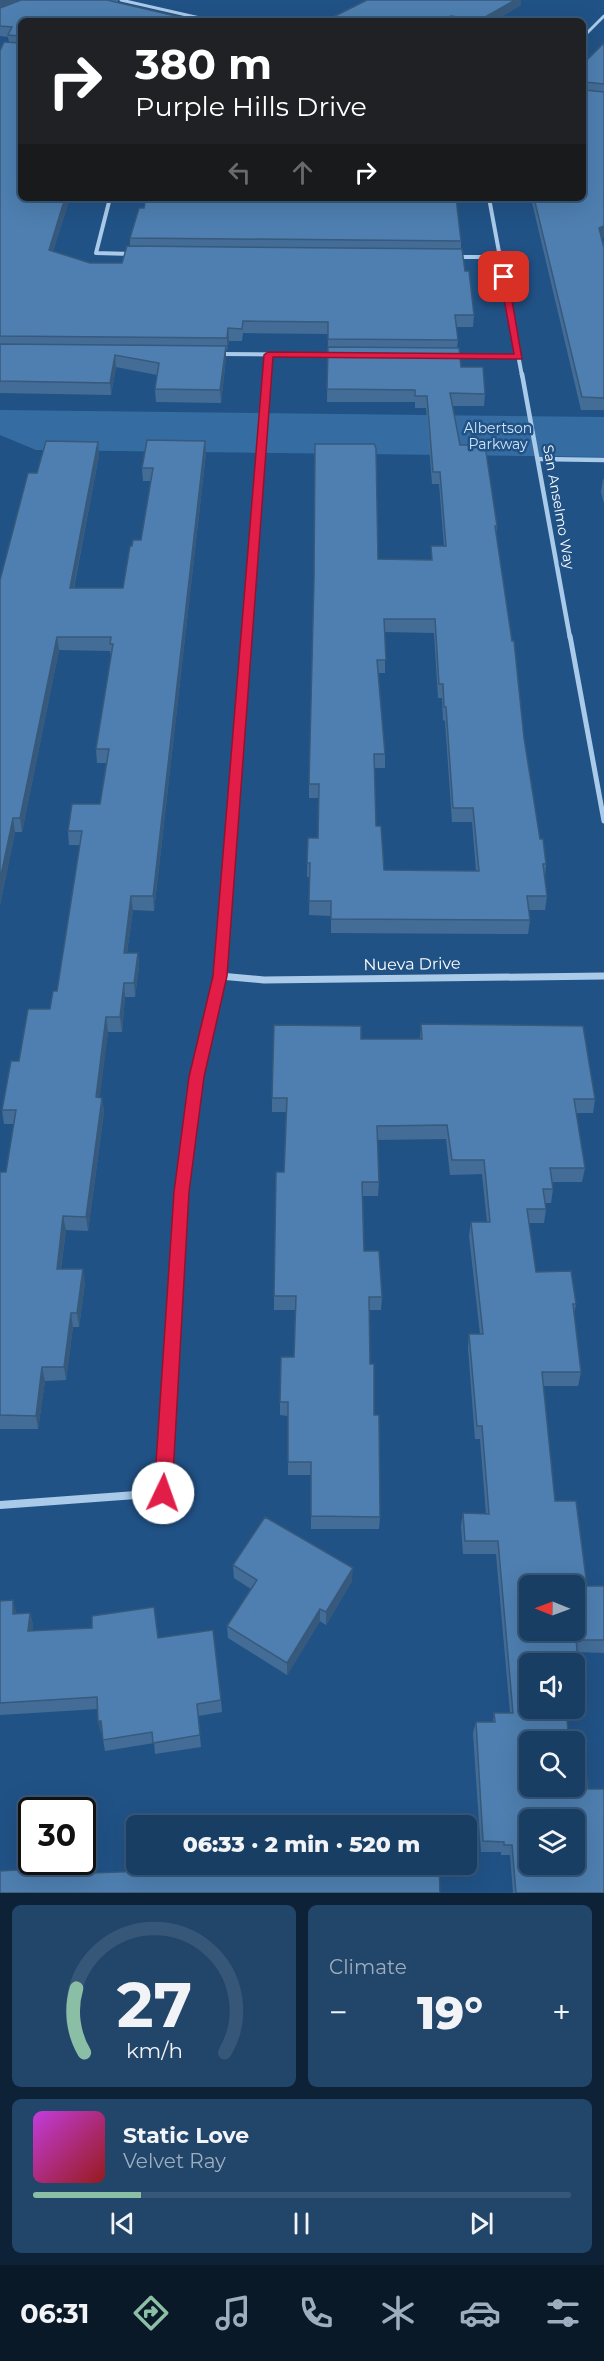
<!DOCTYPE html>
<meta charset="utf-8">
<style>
body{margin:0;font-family:Montserrat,sans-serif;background:#22456a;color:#f1f3f6;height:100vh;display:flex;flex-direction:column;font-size:22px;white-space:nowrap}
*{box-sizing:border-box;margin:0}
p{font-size:20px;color:#9faebf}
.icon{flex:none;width:33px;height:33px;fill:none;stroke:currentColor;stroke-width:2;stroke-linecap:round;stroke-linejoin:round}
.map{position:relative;height:1893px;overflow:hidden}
.sheet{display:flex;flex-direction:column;gap:12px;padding:12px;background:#0e2237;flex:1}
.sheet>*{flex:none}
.hud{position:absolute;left:18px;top:18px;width:568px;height:183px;border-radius:9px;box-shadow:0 6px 24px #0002,0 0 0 2px #375778;background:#202124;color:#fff;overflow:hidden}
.needle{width:39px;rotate:271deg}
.fabs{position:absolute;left:519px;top:1575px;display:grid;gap:12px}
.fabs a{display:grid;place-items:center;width:66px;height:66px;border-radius:9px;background:#193e64;box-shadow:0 6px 24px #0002,0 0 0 2px #375778;font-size:30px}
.speed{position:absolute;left:18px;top:1797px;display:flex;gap:12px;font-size:30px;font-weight:700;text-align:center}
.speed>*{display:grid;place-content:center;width:78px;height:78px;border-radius:50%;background:#193e64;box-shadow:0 6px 24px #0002,0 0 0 2px #375778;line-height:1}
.speed .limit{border:3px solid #111;border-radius:9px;background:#fff;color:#111}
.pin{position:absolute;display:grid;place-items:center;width:51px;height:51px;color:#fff;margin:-26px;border-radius:12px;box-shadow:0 3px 9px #0006}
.me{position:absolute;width:66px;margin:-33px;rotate:3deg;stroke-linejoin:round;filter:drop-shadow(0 0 4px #0008)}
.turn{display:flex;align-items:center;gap:21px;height:126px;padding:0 18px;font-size:27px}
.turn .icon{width:78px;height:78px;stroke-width:2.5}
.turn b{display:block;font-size:42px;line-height:51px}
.lanes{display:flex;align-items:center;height:57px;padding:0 18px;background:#0003;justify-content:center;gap:30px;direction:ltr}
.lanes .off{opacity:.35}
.big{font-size:45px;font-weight:800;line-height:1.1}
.sheet .card{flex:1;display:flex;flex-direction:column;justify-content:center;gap:9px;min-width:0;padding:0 21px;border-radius:9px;background:#22456a}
.sheet .dial{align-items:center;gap:0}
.dial svg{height:156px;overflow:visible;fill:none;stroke:#375778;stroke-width:7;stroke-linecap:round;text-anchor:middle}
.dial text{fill:#f1f3f6;stroke:none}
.song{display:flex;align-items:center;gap:18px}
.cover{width:72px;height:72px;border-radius:9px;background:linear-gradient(135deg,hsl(290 70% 55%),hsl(0 70% 35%))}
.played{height:6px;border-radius:3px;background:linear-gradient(90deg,#8abfa5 20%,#375778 20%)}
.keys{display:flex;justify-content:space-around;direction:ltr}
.heat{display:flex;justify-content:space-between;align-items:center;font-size:33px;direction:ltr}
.sheet .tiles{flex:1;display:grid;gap:12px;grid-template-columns:1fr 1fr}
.card:last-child{grid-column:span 2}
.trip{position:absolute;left:126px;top:1815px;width:351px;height:60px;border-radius:9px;background:#193e64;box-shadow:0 6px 24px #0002,0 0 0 2px #375778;font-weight:800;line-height:60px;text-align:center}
.tabs{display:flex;height:96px;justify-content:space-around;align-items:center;background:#0a1928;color:#9faebf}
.tabs .icon{width:42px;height:42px}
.tabs .active{color:#8abfa5}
.tabs b{font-size:27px;color:#f1f3f6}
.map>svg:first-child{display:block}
.green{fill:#356da3}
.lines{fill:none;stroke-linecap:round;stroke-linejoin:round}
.street-far5{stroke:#aacae9;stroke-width:3}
.street-far4{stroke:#aacae9;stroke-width:4}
.street-far3{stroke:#aacae9;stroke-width:4.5}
.street-far2{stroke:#aacae9;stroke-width:5}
.street-far1{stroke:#aacae9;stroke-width:7}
.street{stroke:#aacae9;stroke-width:8}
.wall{fill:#436d97;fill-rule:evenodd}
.shaded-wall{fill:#37597b}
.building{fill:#4e7fb0;stroke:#37597b;stroke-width:1.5;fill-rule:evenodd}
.route{fill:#e11d48;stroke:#92132f;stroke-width:1.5}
.labels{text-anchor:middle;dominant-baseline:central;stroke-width:5;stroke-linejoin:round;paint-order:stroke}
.far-park-label{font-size:14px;fill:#cfe3f7;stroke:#215286}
.far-street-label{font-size:14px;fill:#fff;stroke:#215286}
.street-label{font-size:16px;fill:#fff;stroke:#215286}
</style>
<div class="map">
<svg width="604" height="1893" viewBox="0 0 604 1893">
<rect width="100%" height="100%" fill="#215286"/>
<polygon class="green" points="0,410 604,417 604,457 36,450 0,435"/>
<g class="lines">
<g class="street-far5">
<polyline points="121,0 213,21"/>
<polyline points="584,36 604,16"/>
</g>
<g class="street-far4">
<polyline points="110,198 96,253 132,254"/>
<polyline points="489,198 522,376"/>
<polyline points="457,257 500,257"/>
<polyline points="220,354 335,355"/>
<polyline points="454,356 519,357"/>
<polyline points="266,376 268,355"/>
</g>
<g class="street-far3">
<polyline points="522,374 570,638"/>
<polyline points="538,459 604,460"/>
<polyline points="246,638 267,374"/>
</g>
<g class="street-far2">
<polyline points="570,636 604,821"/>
<polyline points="221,966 246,636"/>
</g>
<g class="street-far1">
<polyline points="220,976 264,980 604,976"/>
<polyline points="170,1378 181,1192 196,1077 221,964"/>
</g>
<polyline class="street" points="0,1505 163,1493 170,1376"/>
</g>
<g class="wall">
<path d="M 0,0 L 118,0 L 118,2 L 21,21 L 21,198 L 70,198 L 53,251 L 90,263 L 122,263 L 130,246 L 130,238 L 461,241 L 461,249 L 474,315 L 473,327 L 456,327 L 458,340 L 457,348 L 461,367 L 485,394 L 484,406 L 452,406 L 460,445 L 497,526 L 496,536 L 524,738 L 540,839 L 546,864 L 545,876 L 547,896 L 545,910 L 529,910 L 530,920 L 528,934 L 331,933 L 331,916 L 309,915 L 310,877 L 307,877 L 308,838 L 318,838 L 318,798 L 309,798 L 309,784 L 378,559 L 431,560 L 431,546 L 444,546 L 439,484 L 432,484 L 426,408 L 415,408 L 415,402 L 327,402 L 328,334 L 243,333 L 242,341 L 229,341 L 227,350 L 226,350 L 226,358 L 221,403 L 156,402 L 155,389 L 157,375 L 116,367 L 111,395 L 0,393 L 0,51 L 9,42 L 8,37 L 0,36 ZM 385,632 L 434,633 L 438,698 L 442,698 L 443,720 L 445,721 L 452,822 L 472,822 L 476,871 L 384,870 L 376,826 L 374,768 L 385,768 L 385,754 L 378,673 L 385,673 Z"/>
<polygon points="521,5 494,21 325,21"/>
<polygon points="604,43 604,237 601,238 604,248 604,410 581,410 531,198 584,198 584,63"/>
<polygon points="205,441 206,453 154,911 133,910 127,953 138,953 139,967 135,997 125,997 122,1032 108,1032 99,1098 102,1098 104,1112 88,1231 66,1230 61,1269 85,1283 79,1327 73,1327 66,1380 45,1381 38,1429 0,1429 0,1172 6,1172 14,1124 4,1124 2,1110 19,1061 50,1009 57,991 80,845 69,845 68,831 100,804 106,763 97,763 96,749 111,657 110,651 59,650 22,832 15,832 0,905 0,580 37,473 98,442 99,455 74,588 123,588 132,546 141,540 151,481 143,481 142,468"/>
<polygon points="603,479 604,479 604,504 601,492"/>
<polygon points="421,1024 595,1099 593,1113 576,1113 585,1168 582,1182 552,1182 553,1189 551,1203 545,1203 546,1209 544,1223 529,1223 536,1272 576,1304 574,1315 581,1372 578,1386 543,1386 555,1501 587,1586 604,1586 604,1653 577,1652 582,1696 579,1708 574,1708 574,1664 530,1742 588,1789 604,1893 513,1893 510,1855 501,1855 501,1852 481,1852 473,1733 476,1722 493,1722 494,1713 510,1713 496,1554 463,1554 461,1526 463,1513 486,1514 480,1439 475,1439 468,1348 469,1334 480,1334 469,1236 471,1222 487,1222 482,1174 450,1175 446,1139 377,1140 379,1182 378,1196 363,1196 364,1251 382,1297 381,1310 369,1310 370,1364 374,1415 380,1517 379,1529 311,1529 311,1475 288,1475 288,1416 280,1415 280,1402 294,1357 295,1310 274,1310 274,1296 284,1172 286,1112 272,1112 272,1098 361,1039 420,1039"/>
<polygon points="233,1565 352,1581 326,1625 320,1621 287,1675 228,1638 227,1626 251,1589 234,1578"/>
<polygon points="13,1600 16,1614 30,1613 33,1625 32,1631 92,1628 156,1619 158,1638 221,1700 222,1712 198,1716 201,1747 155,1754 154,1743 105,1751 102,1733 101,1733 98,1721 98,1709 0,1715 0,1601"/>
</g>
<g class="shaded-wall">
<polygon points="0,0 27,0 0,10"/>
<polygon points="515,0 521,0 521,5 494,21 480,21 480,20"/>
<polygon points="451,16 451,21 439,21"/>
<polygon points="65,198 70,198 50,261 49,250"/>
<polygon points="604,226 604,237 597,239 599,228"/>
<polygon points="228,328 229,341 227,350 227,338"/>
<polygon points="226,346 226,358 221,403 220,390"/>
<polygon points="115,355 116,367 111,395 110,383"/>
<polygon points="205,441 206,453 154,911 153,896"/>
<polygon points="98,442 99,455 71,601 70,588"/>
<polygon points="57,637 59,650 22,832 20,818"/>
<polygon points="13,818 15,832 0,905 0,880"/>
<polygon points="131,896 133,910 125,967 124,953"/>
<polygon points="138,953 139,967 135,997 134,983"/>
<polygon points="124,983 125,997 122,1032 120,1017"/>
<polygon points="106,1017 108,1032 98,1112 96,1097"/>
<polygon points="102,1098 104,1112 88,1231 86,1217"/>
<polygon points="63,1216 66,1230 59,1283 57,1269"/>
<polygon points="83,1269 85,1283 79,1327 77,1313"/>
<polygon points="71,1313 73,1327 66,1380 64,1367"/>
<polygon points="42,1367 45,1381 38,1429 36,1416"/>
<polygon points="353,1568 352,1581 326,1625 326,1612"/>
<polygon points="13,1600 16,1612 16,1626 13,1614"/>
<polygon points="320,1609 320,1621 287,1675 287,1663"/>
<polygon points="30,1613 33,1625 31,1643 28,1631"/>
<polygon points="98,1721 101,1721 104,1732 101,1733"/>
</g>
<g class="building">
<polygon points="21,0 107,0 197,21 21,21 21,36 8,35 12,27 0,26 0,8"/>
<polygon points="367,0 515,0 480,20 451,16 439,21 421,21 400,17 393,21 325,21"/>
<polygon points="4,42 20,43 21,42 21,198 65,198 49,250 90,263 122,263 127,246 462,249 465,271 469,271 474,315 455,315 458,340 328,339 328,322 243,321 242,329 228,328 227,338 0,336 0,51"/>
<polygon points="604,43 604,84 585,82 584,84 584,63"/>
<polygon points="584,89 585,90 604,92 604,226 599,228 604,248 604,398 582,397 534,198 584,198"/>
<polygon points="146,198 456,198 461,241 130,238 139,208 144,208"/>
<polygon points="0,344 226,346 220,390 155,389 159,363 115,355 110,383 0,381"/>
<path d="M 328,347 L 459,348 L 461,367 L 483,367 L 485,394 L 450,393 L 460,445 L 485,445 L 497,526 L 495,526 L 512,641 L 514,641 L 524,738 L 540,839 L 543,839 L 546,864 L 543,864 L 547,896 L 527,896 L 530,920 L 331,919 L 331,901 L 309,901 L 310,863 L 307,863 L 308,838 L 318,838 L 319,784 L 309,784 L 314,578 L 315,444 L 374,444 L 376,448 L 378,559 L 432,560 L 431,546 L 446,546 L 440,472 L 433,472 L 427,396 L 415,396 L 415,390 L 327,389 ZM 384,619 L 435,619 L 439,684 L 443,684 L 444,707 L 446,707 L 453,808 L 473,808 L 479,871 L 384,870 L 381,826 L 376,826 L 374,754 L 385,754 L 377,660 L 386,660 Z"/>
<polygon points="147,440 205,441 153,896 131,896 124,953 138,953 134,983 124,983 120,1017 106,1017 96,1097 102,1098 86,1217 63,1216 57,1269 83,1269 77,1313 71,1313 64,1367 42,1367 36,1416 0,1415 0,1172 6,1172 16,1110 2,1110 11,1061 19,1061 28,1009 50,1009 53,991 57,991 82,831 68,831 72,804 100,804 109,749 96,749 113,644 110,644 111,637 57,637 20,818 13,818 0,880 0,580 28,473 37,473 46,441 98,442 70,588 123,588 130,546 132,546 133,540 141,540 153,468 142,468"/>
<path d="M 421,1024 L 583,1026 L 595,1099 L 574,1099 L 585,1168 L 550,1168 L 553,1189 L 543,1189 L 546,1209 L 527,1209 L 536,1272 L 571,1271 L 576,1304 L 573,1304 L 581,1372 L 542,1372 L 555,1501 L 576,1501 L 587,1586 L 604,1586 L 604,1640 L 576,1640 L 582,1696 L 574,1696 L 574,1664 L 530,1664 L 530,1708 L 566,1708 L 569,1742 L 530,1742 L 530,1786 L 574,1786 L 574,1752 L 584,1752 L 588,1789 L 604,1789 L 604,1893 L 516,1893 L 512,1845 L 504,1845 L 504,1842 L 483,1841 L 476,1722 L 495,1722 L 494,1713 L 513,1713 L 498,1541 L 465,1541 L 463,1513 L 489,1514 L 482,1426 L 477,1426 L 469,1334 L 483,1334 L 471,1222 L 490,1222 L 484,1160 L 452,1160 L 447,1125 L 377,1126 L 379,1182 L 362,1182 L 364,1251 L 379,1251 L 382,1297 L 369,1297 L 370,1364 L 374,1364 L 374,1415 L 379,1415 L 380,1517 L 311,1516 L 311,1462 L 288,1462 L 288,1402 L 280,1402 L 281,1357 L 294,1357 L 296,1296 L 274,1296 L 276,1172 L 284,1172 L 287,1098 L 272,1098 L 274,1025 L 361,1026 L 361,1039 L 422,1039 ZM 530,1586 L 574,1586 L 574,1630 L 530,1630 ZM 530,1820 L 574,1820 L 574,1864 L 530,1864 Z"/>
<polygon points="265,1517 353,1568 326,1612 320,1609 287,1663 227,1626 257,1580 233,1565"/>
<polygon points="13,1600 13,1614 30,1613 28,1631 92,1628 92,1616 154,1607 158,1638 213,1630 221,1700 197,1704 200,1735 153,1743 152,1732 103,1740 101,1721 98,1721 97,1697 0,1703 0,1601"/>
<polygon points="233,1864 294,1864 294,1875 348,1876 348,1864 439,1864 440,1893 0,1893 0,1871 68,1867 68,1874 144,1871 233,1873"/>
</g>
<polygon class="route" points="504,275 508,277 522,359 273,357 227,976 204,1077 189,1192 172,1493 169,1499 163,1502 156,1499 154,1493 174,1192 189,1077 213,976 264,355 268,352 514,354 500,277"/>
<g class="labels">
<g class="far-park-label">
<text x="498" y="428">Albertson<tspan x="498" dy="16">Parkway</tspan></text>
</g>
<g class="far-street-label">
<text transform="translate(559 507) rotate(80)">San Anselmo Way</text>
</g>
<g class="street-label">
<text transform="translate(412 964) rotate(-1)">Nueva Drive</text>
</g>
</g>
</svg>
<div class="fabs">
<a><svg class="needle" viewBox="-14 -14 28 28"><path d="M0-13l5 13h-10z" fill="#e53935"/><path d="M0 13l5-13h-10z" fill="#9faebf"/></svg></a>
<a><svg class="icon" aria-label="sound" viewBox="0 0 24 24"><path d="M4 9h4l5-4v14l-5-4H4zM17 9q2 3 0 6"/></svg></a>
<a><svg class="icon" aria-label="search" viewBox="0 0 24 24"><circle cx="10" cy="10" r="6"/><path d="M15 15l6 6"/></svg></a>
<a><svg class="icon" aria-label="layers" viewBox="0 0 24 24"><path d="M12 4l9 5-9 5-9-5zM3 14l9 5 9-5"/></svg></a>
</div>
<div class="speed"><div class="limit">30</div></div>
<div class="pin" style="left:504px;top:277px;background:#d93025"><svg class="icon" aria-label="arrive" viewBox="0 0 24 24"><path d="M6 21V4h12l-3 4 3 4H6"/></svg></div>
<svg class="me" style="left:163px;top:1493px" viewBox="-20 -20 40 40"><circle r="19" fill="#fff"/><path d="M0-13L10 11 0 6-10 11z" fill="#e11d48"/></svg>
<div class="trip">06:33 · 2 min · 520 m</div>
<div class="hud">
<div class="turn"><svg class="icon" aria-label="right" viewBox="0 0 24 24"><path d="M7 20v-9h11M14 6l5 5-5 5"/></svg><div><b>380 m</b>Purple Hills Drive</div></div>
<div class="lanes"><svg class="icon off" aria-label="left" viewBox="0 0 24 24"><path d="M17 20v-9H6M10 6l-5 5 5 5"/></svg><svg class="icon off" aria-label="ahead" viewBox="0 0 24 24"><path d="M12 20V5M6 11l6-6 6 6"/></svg><svg class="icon" aria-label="right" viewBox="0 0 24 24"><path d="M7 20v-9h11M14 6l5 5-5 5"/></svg></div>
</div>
</div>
<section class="sheet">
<div class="tiles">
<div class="card dial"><svg viewBox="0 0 100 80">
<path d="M14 69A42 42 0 1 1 86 69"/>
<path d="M14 69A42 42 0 0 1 10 36" stroke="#8abfa5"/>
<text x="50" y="56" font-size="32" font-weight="700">27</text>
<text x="50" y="72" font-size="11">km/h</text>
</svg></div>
<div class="card"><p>Climate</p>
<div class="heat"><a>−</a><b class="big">19°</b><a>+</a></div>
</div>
<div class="card">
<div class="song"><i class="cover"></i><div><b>Static Love</b><p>Velvet Ray</p></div></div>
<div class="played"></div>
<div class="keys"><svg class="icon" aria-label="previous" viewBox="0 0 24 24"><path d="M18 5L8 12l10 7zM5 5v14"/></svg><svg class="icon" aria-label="pause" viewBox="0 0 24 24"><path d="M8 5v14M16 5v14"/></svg><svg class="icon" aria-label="next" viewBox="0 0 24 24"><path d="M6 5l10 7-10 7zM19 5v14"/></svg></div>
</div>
</div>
</section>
<nav class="tabs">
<b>06:31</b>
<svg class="icon active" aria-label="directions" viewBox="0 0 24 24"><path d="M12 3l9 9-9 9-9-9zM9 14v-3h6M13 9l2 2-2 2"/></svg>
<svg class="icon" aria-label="music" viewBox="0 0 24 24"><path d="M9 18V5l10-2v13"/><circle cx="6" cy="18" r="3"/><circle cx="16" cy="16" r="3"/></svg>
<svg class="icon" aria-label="phone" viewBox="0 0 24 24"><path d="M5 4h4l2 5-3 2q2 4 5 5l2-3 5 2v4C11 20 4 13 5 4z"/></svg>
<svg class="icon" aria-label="climate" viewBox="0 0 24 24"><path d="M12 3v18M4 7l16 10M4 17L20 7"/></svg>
<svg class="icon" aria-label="car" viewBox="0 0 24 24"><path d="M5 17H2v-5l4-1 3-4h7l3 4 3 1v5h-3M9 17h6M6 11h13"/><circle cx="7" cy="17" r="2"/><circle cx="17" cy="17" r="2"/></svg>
<svg class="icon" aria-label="filters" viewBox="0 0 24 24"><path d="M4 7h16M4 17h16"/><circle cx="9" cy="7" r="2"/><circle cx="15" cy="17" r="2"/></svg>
</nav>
